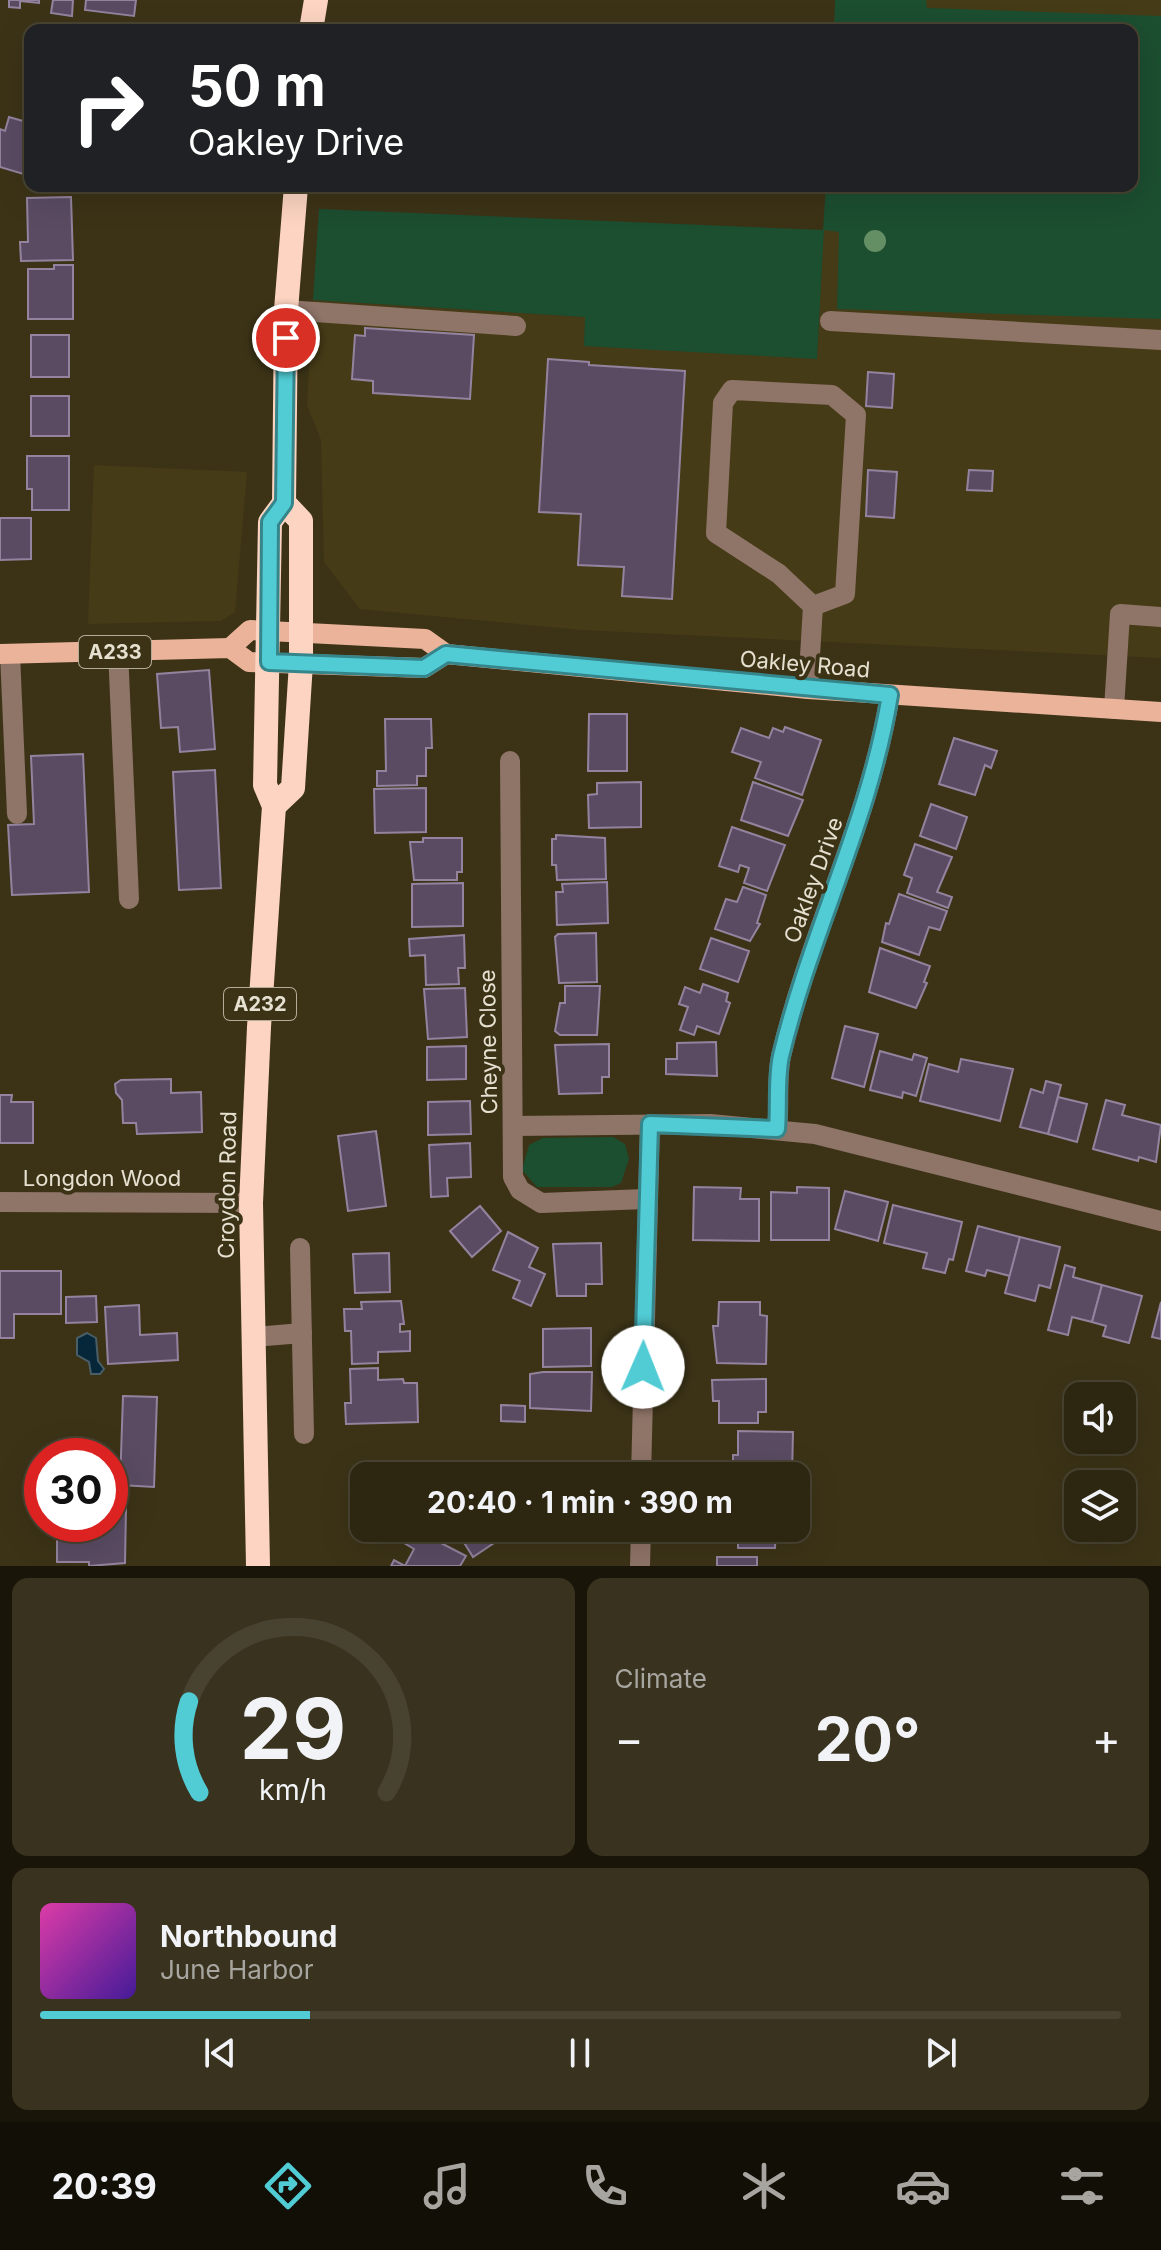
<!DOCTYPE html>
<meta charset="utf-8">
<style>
body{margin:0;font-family:Inter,sans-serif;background:#39321f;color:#f1f3f6;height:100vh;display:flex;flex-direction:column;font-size:30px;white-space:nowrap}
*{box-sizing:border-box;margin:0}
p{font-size:26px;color:#a7a59f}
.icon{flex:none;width:44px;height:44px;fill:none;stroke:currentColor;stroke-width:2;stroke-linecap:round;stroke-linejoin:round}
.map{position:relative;height:1566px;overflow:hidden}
.sheet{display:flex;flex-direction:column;gap:12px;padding:12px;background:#191509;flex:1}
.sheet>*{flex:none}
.banner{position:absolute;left:24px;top:24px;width:1114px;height:168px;border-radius:16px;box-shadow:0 8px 32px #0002,0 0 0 2px #484331;background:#202124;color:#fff;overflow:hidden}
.fabs{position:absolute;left:1064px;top:1382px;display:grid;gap:16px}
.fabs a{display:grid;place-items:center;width:72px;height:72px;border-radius:16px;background:#2d2611;box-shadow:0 8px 32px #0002,0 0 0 2px #484331;font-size:40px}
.speed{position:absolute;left:24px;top:1438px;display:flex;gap:16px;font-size:40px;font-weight:700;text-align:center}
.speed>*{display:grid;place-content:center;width:104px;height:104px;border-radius:50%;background:#2d2611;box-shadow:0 8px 32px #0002,0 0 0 2px #484331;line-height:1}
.speed .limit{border:12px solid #d22;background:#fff;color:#111}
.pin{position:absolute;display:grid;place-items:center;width:68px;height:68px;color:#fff;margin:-34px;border:4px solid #fff;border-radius:50%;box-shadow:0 2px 8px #0007}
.me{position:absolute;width:88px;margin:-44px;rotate:1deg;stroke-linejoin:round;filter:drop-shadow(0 0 6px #0008)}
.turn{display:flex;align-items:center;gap:28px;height:168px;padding:0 32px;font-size:36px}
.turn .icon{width:104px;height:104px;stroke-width:2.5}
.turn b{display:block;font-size:56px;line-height:68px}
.big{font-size:60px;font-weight:700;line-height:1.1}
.sheet .widget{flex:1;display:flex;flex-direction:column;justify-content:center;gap:12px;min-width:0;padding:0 28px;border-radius:16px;background:#39321f}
.sheet .dial{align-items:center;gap:0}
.dial svg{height:208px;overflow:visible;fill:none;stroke:#484331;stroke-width:7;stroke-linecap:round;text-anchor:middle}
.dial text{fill:#f1f3f6;stroke:none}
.song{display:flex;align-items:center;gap:24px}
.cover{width:96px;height:96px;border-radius:12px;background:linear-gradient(135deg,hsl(320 70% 55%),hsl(260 70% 35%))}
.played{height:8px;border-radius:4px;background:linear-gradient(90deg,#51ccd5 25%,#484331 25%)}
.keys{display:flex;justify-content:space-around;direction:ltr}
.heat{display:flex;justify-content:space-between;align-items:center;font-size:44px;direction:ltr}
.sheet .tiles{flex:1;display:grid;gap:12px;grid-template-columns:1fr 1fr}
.widget:last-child{grid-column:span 2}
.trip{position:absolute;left:350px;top:1462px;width:460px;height:80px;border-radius:16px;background:#2d2611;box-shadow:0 8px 32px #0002,0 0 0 2px #484331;font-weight:700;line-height:80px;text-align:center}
.menu{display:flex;height:128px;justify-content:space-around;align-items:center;background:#120f07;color:#a7a59f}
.menu .icon{width:56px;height:56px}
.menu .selected{color:#51ccd5}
.menu b{font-size:36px;color:#f1f3f6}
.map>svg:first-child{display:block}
.built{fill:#463b17}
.green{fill:#1c4e30}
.water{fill:#062639;stroke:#495e66;stroke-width:2}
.building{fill:#5a4b63;stroke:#93839e;stroke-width:2}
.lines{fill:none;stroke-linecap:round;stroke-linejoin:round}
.minor{stroke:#8f7468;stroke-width:20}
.major{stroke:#eab39a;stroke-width:20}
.highway{stroke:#fcd4c1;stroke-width:24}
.tree{fill:#648f64}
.route-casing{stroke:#35858a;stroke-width:20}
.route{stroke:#51ccd5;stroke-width:14}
.labels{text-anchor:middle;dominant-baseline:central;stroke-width:8;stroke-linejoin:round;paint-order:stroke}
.shield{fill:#3c3317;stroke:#b3ac98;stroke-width:2}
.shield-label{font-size:20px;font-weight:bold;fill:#e6e0d0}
.street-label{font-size:22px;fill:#e6e0d0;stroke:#3c3317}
</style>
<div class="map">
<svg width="1161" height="1566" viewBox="0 0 1161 1566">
<rect width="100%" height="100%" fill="#3c3317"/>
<g class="built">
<polygon points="835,0 1161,0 1161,658 582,630 360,609 324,562 321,440 307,405 313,300 586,317 584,345 817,359 826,186 1132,186 1132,30 834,30"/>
<polygon points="94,465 247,472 235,612 221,621 88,624"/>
</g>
<g class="green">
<polygon points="835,0 926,0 927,8 1161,16 1161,319 837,309 839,232 824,230 817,359 584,346 585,317 313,300 319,209 823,230 826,186 1132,186 1132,30 834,30"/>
<polygon points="613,1137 625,1144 629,1159 621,1183 612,1187 537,1187 522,1170 529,1145 543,1138"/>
</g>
<polygon class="water" points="87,1333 96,1338 98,1361 104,1369 100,1374 91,1374 89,1362 77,1355 77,1338"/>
<g class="building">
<polygon points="9,0 39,0 39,3 20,1 20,8 9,7"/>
<polygon points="53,0 73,0 72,16 51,13"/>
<polygon points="86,0 136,0 134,16 85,10"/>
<polygon points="9,117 30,123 30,176 0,167 0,129 5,131"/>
<polygon points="71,197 73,260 21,261 20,242 28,242 27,198"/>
<polygon points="54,265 73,265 73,319 28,319 28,269 54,269"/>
<polygon points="365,328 474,335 470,399 373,393 373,381 352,379 355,335 365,336"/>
<rect x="31" y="335" width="38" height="42"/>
<polygon points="548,359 589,362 589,365 685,371 672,599 622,596 624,567 578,565 581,514 539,512"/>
<polygon points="868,372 894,374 892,408 866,406"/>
<rect x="31" y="396" width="38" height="40"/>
<polygon points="27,456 69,456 69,510 32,510 32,489 27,489"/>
<polygon points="868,470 897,472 894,518 866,516"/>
<polygon points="969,470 993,471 992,491 967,490"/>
<polygon points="0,518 31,518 31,559 0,560"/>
<polygon points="209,670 215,749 180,752 178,727 161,728 157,674"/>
<polygon points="589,714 627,714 627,771 588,771"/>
<polygon points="385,719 431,719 432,748 426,748 426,776 417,776 417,785 377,786 377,771 386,771"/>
<polygon points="785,727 821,740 802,795 755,778 761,762 732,752 741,728 769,738 773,728 783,732"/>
<polygon points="954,738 997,751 991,768 985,765 975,795 939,784"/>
<polygon points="83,754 89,892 12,895 8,825 34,824 31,756"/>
<polygon points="215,770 221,888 179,890 173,772"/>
<polygon points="641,782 641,827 589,828 588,795 597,794 597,783"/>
<polygon points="753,782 803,800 788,836 741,820"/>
<polygon points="426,788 426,832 375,833 374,789"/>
<polygon points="931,804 967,817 956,849 920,836"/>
<polygon points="732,827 785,845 767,891 744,883 749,868 740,865 738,872 719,866"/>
<polygon points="556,835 605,838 606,879 557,880 556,865 552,865 552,839 556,839"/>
<polygon points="423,838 462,838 462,872 457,872 457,880 414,880 410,842 423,842"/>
<polygon points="915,844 952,857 937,892 952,897 948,908 907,893 912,878 904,875"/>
<polygon points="607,882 608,923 557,925 556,892 563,892 562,884"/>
<polygon points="463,883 463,926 412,927 412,884"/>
<polygon points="743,887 766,895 757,923 760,924 750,941 715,929 726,899 737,902"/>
<polygon points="899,894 947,911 940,930 929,927 919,955 882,942 886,923 889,924"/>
<polygon points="596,933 597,982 559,983 555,937 558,934"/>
<polygon points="464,935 465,968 458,968 459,984 426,985 425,955 410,956 409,939"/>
<polygon points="711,938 749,951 738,982 700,969"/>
<polygon points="880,948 930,966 924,982 927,983 916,1008 869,992"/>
<polygon points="703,984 728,993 726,1001 730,1003 719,1034 697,1026 694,1035 680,1030 688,1007 679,1004 685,987 700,993"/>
<polygon points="565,986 600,986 597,1035 560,1035 555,1031 560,1003 565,1003"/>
<polygon points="465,988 467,1037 428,1039 424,989"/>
<polygon points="845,1026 878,1034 864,1087 832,1078"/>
<polygon points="716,1042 717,1076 666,1074 666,1059 677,1059 677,1043"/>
<polygon points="609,1044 609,1077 602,1077 602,1093 559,1094 555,1045"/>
<polygon points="466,1046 466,1079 427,1080 427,1047"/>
<polygon points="880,1051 912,1060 914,1054 927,1058 916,1096 903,1092 902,1098 870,1090"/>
<polygon points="961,1059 1013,1069 1000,1121 920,1101 929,1064 958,1072"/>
<polygon points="171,1079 171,1093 201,1092 202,1132 137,1134 136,1123 123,1123 122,1100 116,1093 115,1084 121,1080"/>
<polygon points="1046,1081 1061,1085 1048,1134 1020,1127 1031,1089 1043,1093"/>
<polygon points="0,1095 12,1095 11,1102 33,1102 33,1143 0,1143"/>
<polygon points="1058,1097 1087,1104 1077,1142 1048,1134"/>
<polygon points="1106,1100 1125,1105 1122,1115 1161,1125 1156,1162 1139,1157 1138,1161 1093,1149"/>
<polygon points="470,1101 471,1134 428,1135 428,1102"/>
<polygon points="376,1131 386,1206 348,1211 338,1136"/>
<polygon points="470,1143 471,1177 447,1178 448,1196 431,1197 429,1145"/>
<polygon points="694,1187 741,1188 740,1199 759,1199 759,1241 693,1240"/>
<polygon points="797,1187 829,1188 829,1240 771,1240 771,1192 797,1193"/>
<polygon points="845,1191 888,1202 878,1241 835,1229"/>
<polygon points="893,1205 962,1222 953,1260 949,1259 945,1273 923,1268 927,1253 884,1243"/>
<polygon points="480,1206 501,1231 472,1257 450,1231"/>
<polygon points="978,1226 1020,1237 1010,1276 987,1270 985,1276 966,1271"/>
<polygon points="508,1232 538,1248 529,1267 545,1274 531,1306 513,1298 520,1281 493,1270"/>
<polygon points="1020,1237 1060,1247 1050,1288 1039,1285 1035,1301 1005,1293"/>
<polygon points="601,1243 602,1284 586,1284 586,1296 557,1296 553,1244"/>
<polygon points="389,1253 390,1292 355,1293 353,1254"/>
<polygon points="1065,1265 1075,1268 1073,1277 1102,1285 1092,1322 1072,1317 1068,1335 1048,1330"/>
<polygon points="0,1271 61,1271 61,1314 14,1314 14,1338 0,1338"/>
<polygon points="1102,1285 1142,1296 1129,1343 1103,1336 1106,1326 1092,1322"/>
<polygon points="96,1296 97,1322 66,1323 66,1297"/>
<polygon points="401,1301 404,1324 400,1324 400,1332 410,1331 410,1351 378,1352 378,1363 352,1364 351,1331 345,1331 344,1309 362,1309 361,1302"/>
<polygon points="719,1302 760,1302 760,1315 767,1316 766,1364 717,1363 713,1326 718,1326"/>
<polygon points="1161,1302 1161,1339 1152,1337"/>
<polygon points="139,1305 140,1335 177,1333 178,1360 108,1364 105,1307"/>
<polygon points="591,1328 591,1366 543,1367 543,1329"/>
<polygon points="378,1368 378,1380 403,1379 404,1383 417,1383 418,1422 346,1424 345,1403 351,1403 350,1369"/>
<polygon points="543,1372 592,1372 591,1411 530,1408 530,1374"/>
<polygon points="766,1379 766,1412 758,1412 758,1423 719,1423 719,1401 713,1401 712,1380"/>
<polygon points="123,1396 157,1397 154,1487 120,1485"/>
<polygon points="501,1405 525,1406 525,1422 501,1421"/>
<polygon points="738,1431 793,1432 792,1475 733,1476 733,1455 738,1455"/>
<polygon points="575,1467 592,1467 592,1476 574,1476"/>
<polygon points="110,1508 126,1508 125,1563 89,1566 89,1562 57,1562 57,1524 110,1524"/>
<polygon points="412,1528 466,1556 460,1566 391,1566 394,1560 405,1566 414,1549 404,1543"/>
<polygon points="455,1528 506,1528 509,1533 473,1557"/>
<polygon points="550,1528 593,1528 593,1529 571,1528 571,1535 550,1535"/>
<polygon points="738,1528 776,1528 775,1548 738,1548"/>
<rect x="717" y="1557" width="40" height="9"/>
</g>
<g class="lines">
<g class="minor">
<polyline points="286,310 516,326"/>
<polyline points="830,321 1161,340"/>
<polygon points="732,390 832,395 856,415 845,594 813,606 779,574 716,533 723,403"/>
<polyline points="118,651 129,899"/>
<polyline points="10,654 17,814"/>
<polyline points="808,689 813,606"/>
<polyline points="1114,709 1120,614 1161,617"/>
<polyline points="510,761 513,1177 520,1190 541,1203 646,1199"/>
<polyline points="513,1126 710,1124 815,1134 1161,1221"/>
<path d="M 777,1129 C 780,1105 776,1080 781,1056 C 810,932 869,823 890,695"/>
<polyline points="0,1202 251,1203"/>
<polyline points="300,1248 304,1434"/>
<polyline points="253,1337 302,1333"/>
<polyline points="641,1476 650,1124"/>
<polyline points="640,1566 641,1528"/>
</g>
<g class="major">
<polyline points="230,648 250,630 425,639 446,654 808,689 1161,712"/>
<polyline points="0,654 230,648 249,662 424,668 446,654"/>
</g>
<g class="highway">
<polyline points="311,30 316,0"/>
<polyline points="274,806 293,788 301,663 301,521 284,503"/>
<polyline points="258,1566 251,1203 259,1027 274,806 265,785 270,522 284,503 286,310 296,186"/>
</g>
</g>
<circle class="tree" cx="875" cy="241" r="11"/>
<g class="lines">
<g class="route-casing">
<path id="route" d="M 286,338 L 284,503 L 270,522 L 269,662 L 424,668 L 446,654 L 890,695 C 869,823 811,931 781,1056 C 776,1080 779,1105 777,1129 L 650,1124 L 643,1367"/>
</g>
<use href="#route" class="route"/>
</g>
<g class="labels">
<g class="shield">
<rect x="79" y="636" width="72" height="32" rx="6"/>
<rect x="224" y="988" width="72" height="32" rx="6"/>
</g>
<g class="shield-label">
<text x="115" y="652">A233</text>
<text x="260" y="1004">A232</text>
</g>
<g class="street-label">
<text transform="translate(805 664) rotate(5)">Oakley Road</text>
<text transform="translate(813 880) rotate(-70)">Oakley Drive</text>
<text transform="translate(488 1042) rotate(-91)">Cheyne Close</text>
<text x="102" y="1178">Longdon Wood</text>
<text transform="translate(227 1185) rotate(-89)">Croydon Road</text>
</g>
</g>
</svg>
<div class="fabs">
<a><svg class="icon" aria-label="sound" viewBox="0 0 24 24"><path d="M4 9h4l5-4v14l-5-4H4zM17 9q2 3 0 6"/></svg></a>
<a><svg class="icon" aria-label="layers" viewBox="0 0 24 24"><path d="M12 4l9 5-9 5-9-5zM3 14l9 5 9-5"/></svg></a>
</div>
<div class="speed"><div class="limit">30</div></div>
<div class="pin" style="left:286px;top:338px;background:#d93025"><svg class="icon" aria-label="arrive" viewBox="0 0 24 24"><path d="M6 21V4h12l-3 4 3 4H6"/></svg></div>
<svg class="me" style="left:643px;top:1367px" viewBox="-20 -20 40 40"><circle r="19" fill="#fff"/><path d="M0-13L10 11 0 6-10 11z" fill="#51ccd5"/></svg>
<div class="trip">20:40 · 1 min · 390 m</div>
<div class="banner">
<div class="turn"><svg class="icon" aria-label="right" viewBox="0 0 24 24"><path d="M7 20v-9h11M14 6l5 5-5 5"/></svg><div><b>50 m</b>Oakley Drive</div></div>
</div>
</div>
<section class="sheet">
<div class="tiles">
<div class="widget dial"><svg viewBox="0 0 100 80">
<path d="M14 69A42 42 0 1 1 86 69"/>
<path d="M14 69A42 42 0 0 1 10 34" stroke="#51ccd5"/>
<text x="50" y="56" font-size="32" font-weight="700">29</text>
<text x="50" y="72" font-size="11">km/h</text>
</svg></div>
<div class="widget"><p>Climate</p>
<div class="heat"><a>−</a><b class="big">20°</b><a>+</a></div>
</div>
<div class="widget">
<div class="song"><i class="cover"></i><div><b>Northbound</b><p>June Harbor</p></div></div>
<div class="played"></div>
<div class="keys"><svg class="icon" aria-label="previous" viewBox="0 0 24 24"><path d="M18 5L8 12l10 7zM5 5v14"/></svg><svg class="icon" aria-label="pause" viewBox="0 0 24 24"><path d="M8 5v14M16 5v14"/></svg><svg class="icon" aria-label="next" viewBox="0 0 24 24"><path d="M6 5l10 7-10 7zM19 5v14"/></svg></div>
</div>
</div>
</section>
<nav class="menu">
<b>20:39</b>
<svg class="icon selected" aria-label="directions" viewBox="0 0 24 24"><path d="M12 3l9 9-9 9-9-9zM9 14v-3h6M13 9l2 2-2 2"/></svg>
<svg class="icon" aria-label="music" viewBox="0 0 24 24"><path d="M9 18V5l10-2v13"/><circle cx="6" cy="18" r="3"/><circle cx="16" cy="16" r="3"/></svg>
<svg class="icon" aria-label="phone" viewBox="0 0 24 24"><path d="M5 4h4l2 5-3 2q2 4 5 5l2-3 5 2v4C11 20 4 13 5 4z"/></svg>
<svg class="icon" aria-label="climate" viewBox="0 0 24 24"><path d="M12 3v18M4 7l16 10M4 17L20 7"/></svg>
<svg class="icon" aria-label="car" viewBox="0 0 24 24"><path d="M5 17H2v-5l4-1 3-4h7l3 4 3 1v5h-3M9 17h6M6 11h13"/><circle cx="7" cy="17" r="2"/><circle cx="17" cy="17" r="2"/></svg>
<svg class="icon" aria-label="filters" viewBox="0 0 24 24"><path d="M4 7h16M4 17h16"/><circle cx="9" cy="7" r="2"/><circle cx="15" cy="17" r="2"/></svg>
</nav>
